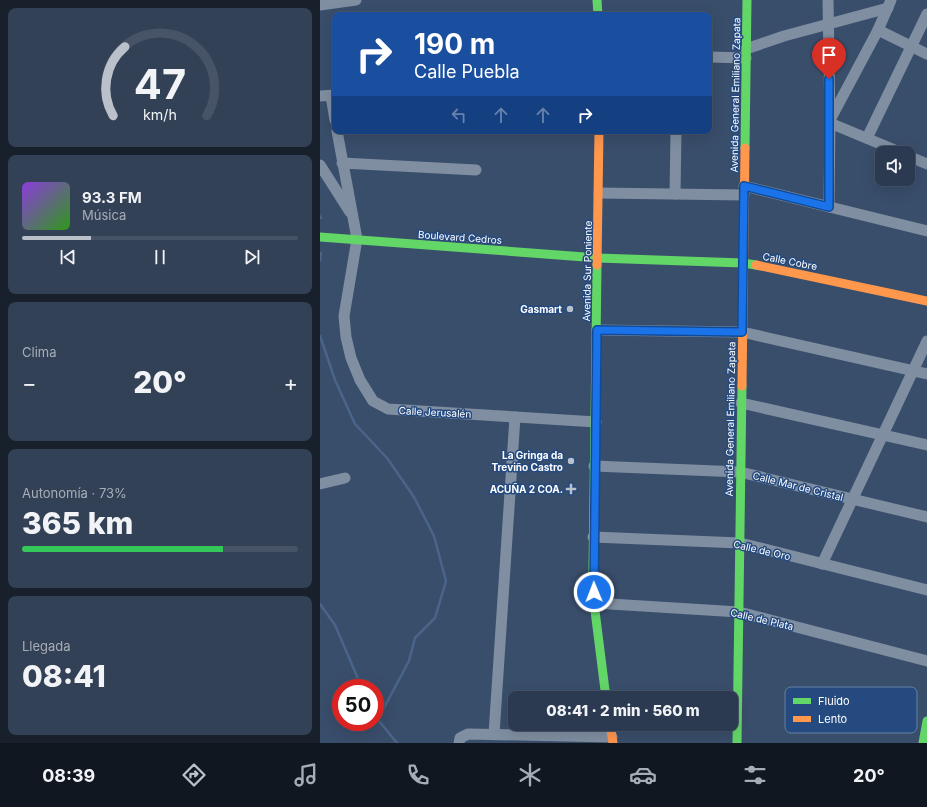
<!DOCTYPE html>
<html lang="es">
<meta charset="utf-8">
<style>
body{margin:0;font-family:Inter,sans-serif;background:#334157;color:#f1f3f6;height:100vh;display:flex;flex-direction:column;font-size:15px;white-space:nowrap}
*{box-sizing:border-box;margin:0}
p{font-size:13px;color:#a6adb7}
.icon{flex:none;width:22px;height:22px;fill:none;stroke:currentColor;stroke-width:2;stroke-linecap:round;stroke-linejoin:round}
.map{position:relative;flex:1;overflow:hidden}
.drawer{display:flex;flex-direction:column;gap:8px;padding:8px;background:#18202c;width:320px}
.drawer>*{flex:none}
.hud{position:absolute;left:12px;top:12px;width:380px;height:122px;border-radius:8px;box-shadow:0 4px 16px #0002,0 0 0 1px #475467;background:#1a4fa0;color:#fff;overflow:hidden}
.tools{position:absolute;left:555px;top:146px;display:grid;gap:8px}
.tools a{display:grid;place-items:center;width:40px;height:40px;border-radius:8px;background:#2b3a50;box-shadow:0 4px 16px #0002,0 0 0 1px #475467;font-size:20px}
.speed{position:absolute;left:12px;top:679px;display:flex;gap:8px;font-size:20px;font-weight:700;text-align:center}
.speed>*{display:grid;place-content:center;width:52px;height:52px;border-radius:50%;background:#2b3a50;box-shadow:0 4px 16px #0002,0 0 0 1px #475467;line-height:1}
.speed .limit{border:6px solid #d22;background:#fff;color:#111}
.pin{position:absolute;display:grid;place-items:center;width:34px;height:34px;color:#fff;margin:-41px -17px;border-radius:50% 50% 50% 0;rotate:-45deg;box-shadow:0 0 4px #0007}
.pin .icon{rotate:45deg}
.me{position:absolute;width:44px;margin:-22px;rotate:359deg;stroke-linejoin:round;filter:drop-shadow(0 0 3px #0008)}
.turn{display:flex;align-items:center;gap:14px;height:84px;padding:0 16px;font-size:18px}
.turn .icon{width:52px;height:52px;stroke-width:2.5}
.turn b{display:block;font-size:28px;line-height:34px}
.lanes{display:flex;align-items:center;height:38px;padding:0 16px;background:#0003;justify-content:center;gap:20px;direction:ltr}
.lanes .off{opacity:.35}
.big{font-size:30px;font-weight:800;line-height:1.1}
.drawer .card{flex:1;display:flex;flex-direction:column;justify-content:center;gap:6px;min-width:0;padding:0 14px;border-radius:8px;background:#334157}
.drawer .dial{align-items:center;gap:0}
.dial svg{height:104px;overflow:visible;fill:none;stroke:#475467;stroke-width:7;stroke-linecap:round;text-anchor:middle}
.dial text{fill:#f1f3f6;stroke:none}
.song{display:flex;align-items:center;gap:12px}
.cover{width:48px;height:48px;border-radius:6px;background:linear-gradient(135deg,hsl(270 70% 55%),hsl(110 70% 35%))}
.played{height:4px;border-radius:2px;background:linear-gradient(90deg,#bac1cb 25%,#475467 25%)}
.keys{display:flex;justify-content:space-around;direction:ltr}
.heat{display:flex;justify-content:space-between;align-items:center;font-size:22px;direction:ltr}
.charge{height:6px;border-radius:3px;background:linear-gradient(90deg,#34c759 73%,#475467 0)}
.trip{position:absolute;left:188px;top:691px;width:230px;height:40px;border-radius:8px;background:#2b3a50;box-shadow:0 4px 16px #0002,0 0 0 1px #475467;font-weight:800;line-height:40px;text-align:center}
.tabs{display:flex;height:64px;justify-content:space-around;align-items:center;background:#111720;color:#a6adb7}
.tabs .icon{width:28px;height:28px}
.tabs .active{color:#bac1cb}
.tabs b{font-size:18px;color:#f1f3f6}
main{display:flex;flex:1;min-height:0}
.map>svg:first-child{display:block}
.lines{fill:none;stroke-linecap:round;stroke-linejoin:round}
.stream{stroke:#4a648a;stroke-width:2.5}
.street{stroke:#7f8ea1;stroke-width:11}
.fast{stroke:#63d668;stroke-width:9}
.slow{stroke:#ff974d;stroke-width:9}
.route-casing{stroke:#114b97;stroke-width:10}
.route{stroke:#1a73e8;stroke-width:7}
.poi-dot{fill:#bac1cb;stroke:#254a7f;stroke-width:1.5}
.labels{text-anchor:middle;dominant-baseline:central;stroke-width:3;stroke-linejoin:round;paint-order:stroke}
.street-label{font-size:10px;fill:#fff;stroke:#254a7f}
.poi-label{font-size:10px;font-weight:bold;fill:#fff;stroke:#254a7f;text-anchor:end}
.key{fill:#254a7f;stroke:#6680a5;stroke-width:1}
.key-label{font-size:11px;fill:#fff}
</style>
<main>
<section class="drawer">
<div class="card dial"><svg viewBox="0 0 100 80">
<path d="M14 69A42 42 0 1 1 86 69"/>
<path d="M14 69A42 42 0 0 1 23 16" stroke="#bac1cb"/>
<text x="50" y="56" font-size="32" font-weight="700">47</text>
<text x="50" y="72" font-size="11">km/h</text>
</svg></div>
<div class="card">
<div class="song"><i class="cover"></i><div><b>93.3 FM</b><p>Música</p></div></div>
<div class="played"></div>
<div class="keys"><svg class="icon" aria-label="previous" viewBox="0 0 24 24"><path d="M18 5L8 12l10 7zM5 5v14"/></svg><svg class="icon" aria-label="pause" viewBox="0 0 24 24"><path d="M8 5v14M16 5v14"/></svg><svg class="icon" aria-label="next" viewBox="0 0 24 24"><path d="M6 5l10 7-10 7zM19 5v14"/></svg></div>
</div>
<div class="card"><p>Clima</p>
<div class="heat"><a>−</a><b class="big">20°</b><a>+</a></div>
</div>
<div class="card"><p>Autonomía · 73%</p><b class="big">365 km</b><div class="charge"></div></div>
<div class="card"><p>Llegada</p><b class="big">08:41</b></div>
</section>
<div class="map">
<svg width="607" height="743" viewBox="0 0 607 743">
<rect width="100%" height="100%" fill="#394e6b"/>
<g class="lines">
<g class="stream">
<polyline points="0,216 1,218"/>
<polyline points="0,261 1,253"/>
<polyline points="0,336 15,380 35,424 67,458 94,497 114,536 126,581 115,618 95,638 89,661 58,719"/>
<polyline points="0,604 15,625 42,688"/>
<polyline points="55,716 77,743"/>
</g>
<g class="street">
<polyline points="508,0 510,120 509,207"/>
<polyline points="0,5 36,0"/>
<polyline points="558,30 607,54"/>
<polyline points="426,49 464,36 568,8"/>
<polyline points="389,57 426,58"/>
<polyline points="0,96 15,95"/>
<polyline points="11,96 15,120"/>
<polyline points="510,120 558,30 571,0"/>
<polyline points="510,123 582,153"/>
<polyline points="17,131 37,239 24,316 26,337 31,358 40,380 53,401 68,409 276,422"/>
<polyline points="547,138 607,14"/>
<polyline points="588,156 607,164"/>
<polyline points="22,163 156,170"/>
<polyline points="0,165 30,212"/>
<polyline points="424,186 607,231"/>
<polyline points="279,193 424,195"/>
<polyline points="355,194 356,131"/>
<polyline points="277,330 422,332 607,374"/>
<polyline points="421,403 607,445"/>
<polyline points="274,466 420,472 607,517"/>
<polyline points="0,484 25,478"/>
<polyline points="273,537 420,543 607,590"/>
<polyline points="502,564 607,341"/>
<polyline points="274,603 419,612 607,661"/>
<polyline points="174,734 195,417"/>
<polyline points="139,743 140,738 148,734 292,737"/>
</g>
<g class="fast">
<polyline points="277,0 278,15"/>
<polyline points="425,148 427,0"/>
<polyline points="0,237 278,258 423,263 436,265"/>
<polyline points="277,265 273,571 274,603 286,698"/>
<polyline points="417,743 422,386"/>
<polyline points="603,743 607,721"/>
</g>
<g class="slow">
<polyline points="277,265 279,131"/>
<polyline points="436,265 607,301"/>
<polyline points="422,386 425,148"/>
<polyline points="290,724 293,743"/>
</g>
</g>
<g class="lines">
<g class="route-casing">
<polyline id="route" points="274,592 277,330 422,332 424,186 509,207 509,79"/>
</g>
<use href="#route" class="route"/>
</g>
<g class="poi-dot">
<circle cx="250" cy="309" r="4"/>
<circle cx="251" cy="461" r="4"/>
<path d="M249 483h4v4h4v4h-4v4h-4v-4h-4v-4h4z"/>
</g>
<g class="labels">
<g class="street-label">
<text transform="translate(415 95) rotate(-89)">Avenida General Emiliano Zapata</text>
<text transform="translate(140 237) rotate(4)">Boulevard Cedros</text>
<text transform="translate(470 261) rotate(11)">Calle Cobre</text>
<text transform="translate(267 271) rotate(-89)">Avenida Sur Poniente</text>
<text transform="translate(115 412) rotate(3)">Calle Jerusalén</text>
<text transform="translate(410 419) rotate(-89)">Avenida General Emiliano Zapata</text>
<text transform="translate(478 486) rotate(14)">Calle Mar de Cristal</text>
<text transform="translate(442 550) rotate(13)">Calle de Oro</text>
<text transform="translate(442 619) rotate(13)">Calle de Plata</text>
</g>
<g class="poi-label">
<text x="242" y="309">Gasmart</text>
<text x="243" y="455">La Gringa da<tspan x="243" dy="12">Treviño Castro</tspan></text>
<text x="243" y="489">ACUÑA 2 COA.</text>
</g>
</g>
<rect x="465" y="687" width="132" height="46" rx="6" class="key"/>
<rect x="473" y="698" width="18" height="6" fill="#63d668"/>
<rect x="473" y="716" width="18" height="6" fill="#ff974d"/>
<g class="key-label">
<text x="498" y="705">Fluido</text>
<text x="498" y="723">Lento</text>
</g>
</svg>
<div class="tools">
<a><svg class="icon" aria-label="sound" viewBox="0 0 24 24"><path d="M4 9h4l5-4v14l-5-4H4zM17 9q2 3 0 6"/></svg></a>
</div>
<div class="speed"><div class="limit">50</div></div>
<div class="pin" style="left:509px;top:79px;background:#d93025"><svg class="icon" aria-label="arrive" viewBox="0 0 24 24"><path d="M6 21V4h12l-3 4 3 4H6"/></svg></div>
<svg class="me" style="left:274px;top:592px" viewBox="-20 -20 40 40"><circle r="17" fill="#1a73e8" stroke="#fff" stroke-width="3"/><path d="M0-11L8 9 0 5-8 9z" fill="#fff"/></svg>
<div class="trip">08:41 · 2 min · 560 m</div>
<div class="hud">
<div class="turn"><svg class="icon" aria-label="right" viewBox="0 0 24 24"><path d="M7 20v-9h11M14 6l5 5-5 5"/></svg><div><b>190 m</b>Calle Puebla</div></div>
<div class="lanes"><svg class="icon off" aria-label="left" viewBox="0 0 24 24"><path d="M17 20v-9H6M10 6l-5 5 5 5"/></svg><svg class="icon off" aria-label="ahead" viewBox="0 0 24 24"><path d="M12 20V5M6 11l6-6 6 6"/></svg><svg class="icon off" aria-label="ahead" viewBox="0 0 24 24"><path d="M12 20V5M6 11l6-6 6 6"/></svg><svg class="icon" aria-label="right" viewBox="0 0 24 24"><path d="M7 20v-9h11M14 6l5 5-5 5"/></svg></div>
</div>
</div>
</main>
<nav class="tabs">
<b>08:39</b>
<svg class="icon active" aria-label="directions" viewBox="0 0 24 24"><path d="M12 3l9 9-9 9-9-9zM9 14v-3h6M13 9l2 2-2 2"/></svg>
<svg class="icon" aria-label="music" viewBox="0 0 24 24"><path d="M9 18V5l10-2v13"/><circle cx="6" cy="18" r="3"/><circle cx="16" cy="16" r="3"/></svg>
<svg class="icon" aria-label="phone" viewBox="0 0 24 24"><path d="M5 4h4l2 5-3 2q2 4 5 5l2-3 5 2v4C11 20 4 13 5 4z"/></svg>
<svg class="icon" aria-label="climate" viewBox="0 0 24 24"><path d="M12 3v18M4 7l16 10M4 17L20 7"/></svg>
<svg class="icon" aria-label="car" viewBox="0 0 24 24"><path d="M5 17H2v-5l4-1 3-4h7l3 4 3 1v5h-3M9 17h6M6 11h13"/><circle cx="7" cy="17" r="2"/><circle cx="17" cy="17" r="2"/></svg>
<svg class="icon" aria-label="filters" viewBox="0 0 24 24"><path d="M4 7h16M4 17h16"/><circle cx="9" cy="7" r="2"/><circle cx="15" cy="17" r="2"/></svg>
<b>20°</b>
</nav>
